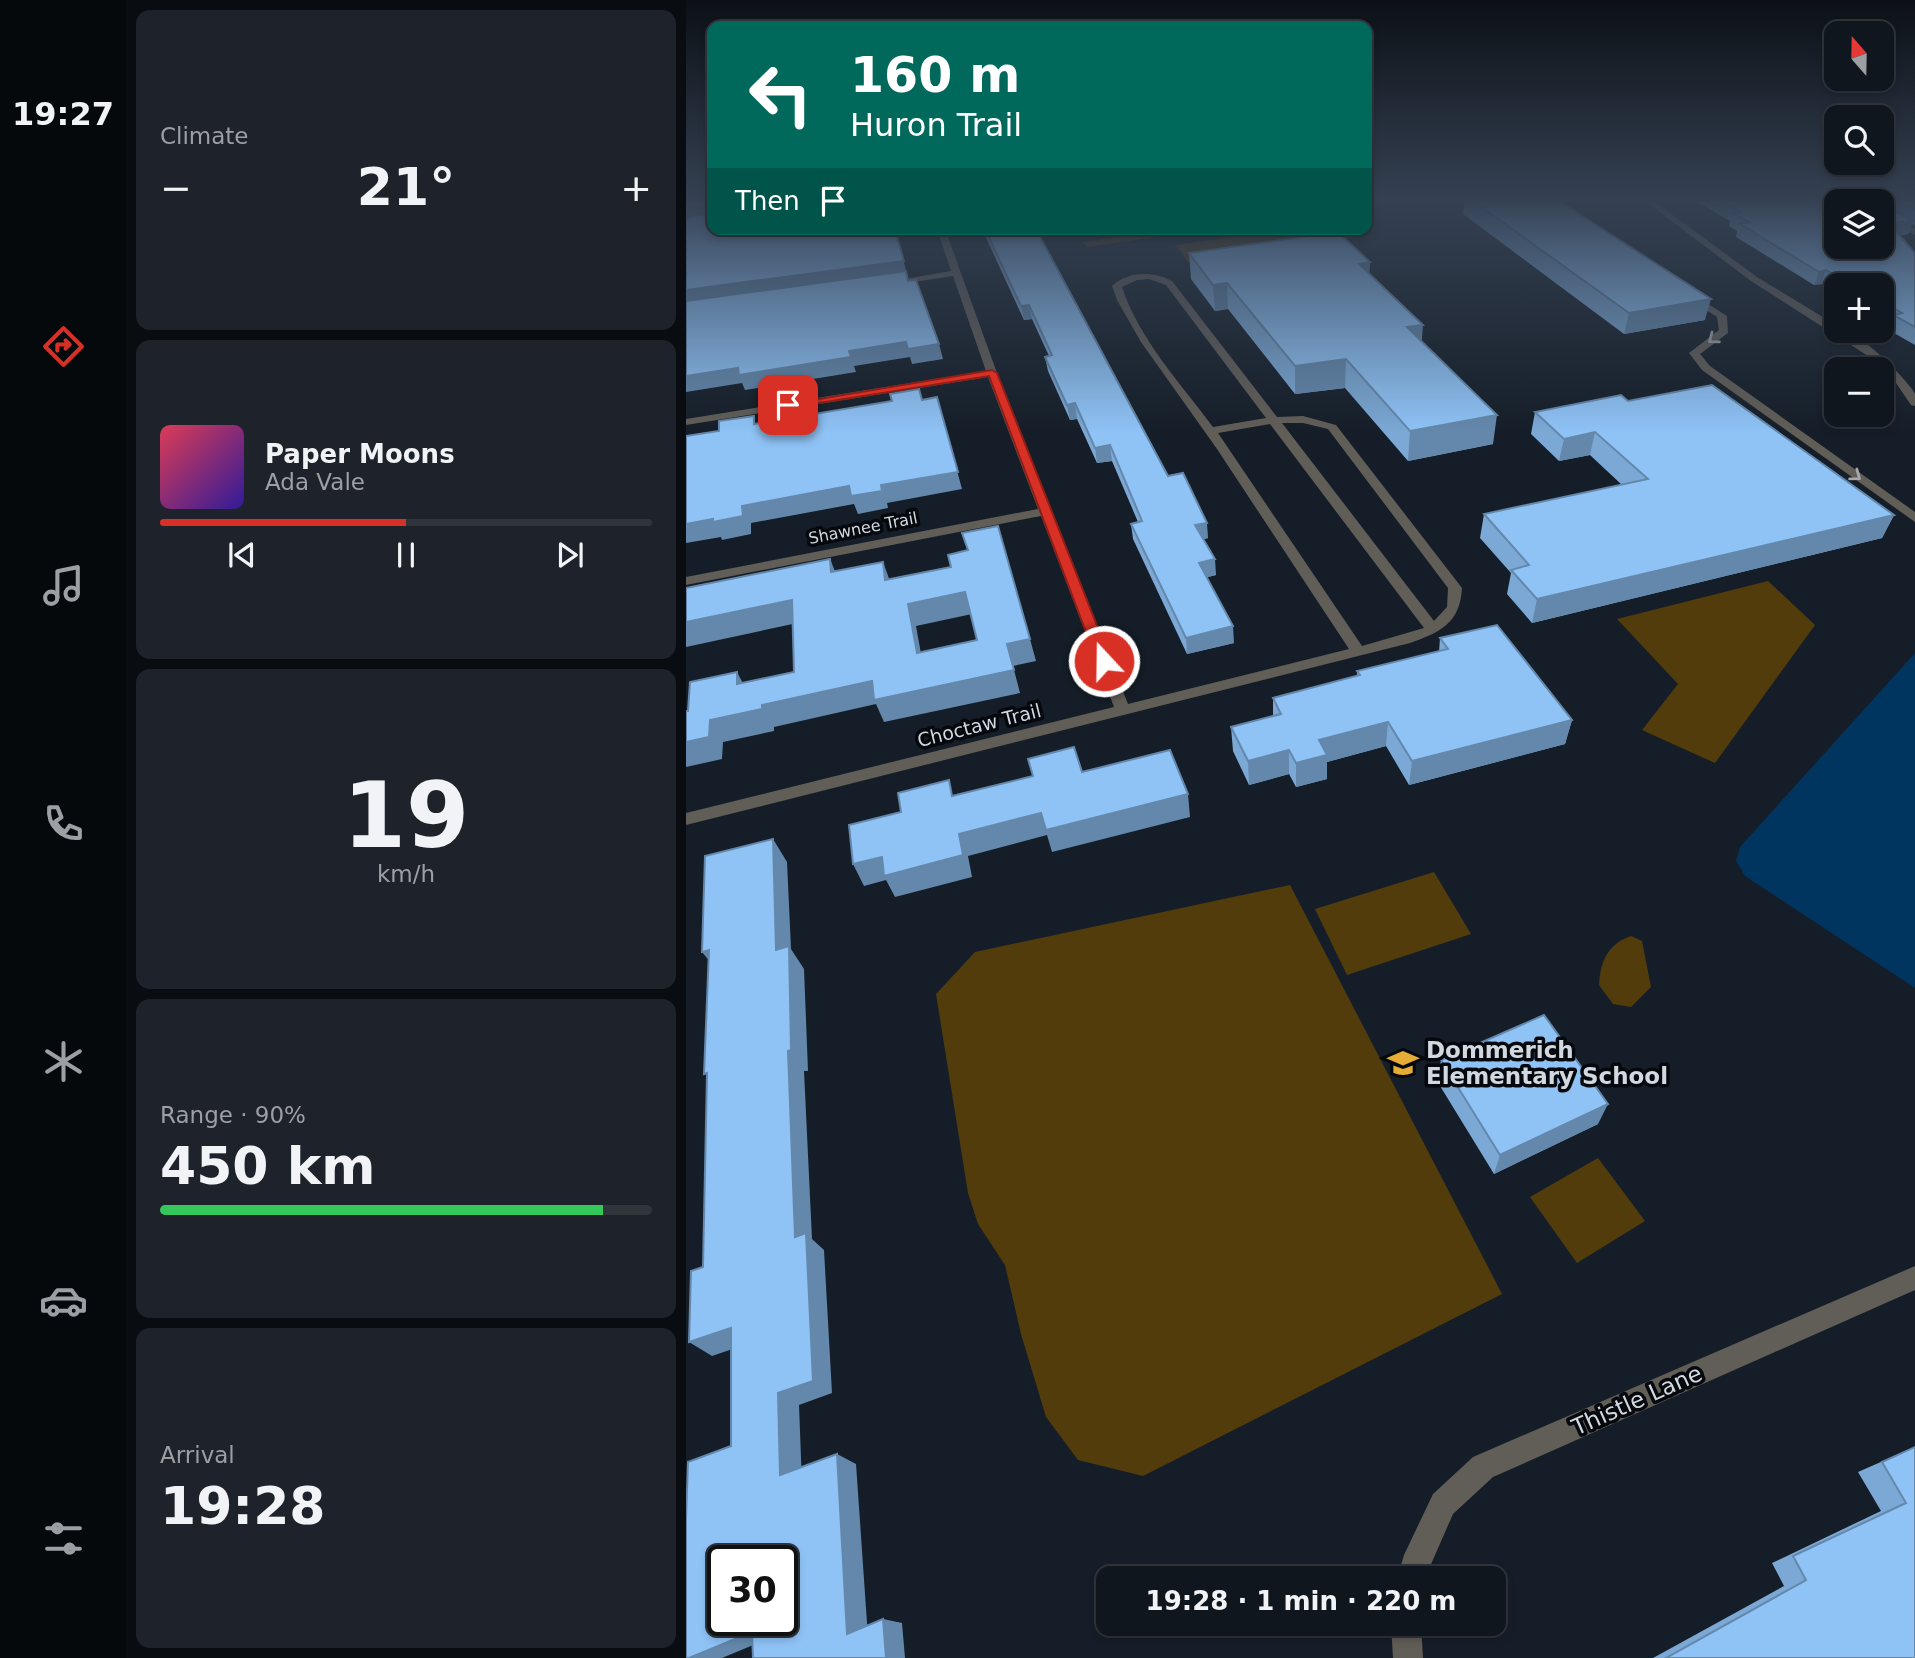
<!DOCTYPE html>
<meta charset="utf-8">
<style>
body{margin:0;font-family:"DejaVu Sans",sans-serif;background:#1e232b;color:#f1f3f6;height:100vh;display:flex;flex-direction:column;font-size:26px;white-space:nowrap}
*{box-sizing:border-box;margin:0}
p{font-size:23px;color:#9c9fa4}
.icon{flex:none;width:38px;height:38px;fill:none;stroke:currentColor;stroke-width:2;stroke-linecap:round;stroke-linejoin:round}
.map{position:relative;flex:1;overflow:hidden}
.drawer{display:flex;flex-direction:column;gap:10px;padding:10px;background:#090c10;width:560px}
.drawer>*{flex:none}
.guide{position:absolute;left:21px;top:21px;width:665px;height:214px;border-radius:14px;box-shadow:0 4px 10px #0003,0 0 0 2px #30353c;background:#00695c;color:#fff;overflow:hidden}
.needle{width:46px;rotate:340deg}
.buttons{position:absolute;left:1138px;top:21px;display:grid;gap:14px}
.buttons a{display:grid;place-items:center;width:70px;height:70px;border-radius:14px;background:#10161e;box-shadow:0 4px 10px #0003,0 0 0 2px #30353c;font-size:35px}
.speed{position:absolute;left:21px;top:1545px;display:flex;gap:14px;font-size:35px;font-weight:700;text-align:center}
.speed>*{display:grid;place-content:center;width:91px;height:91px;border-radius:50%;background:#10161e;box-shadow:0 4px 10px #0003,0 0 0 2px #30353c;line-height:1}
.speed .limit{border:4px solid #111;border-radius:10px;background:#fff;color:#111}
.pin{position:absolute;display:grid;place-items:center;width:60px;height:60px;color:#fff;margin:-30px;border-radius:14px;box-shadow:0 4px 10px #0006}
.me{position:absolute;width:77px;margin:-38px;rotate:339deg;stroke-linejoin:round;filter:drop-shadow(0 0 5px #0008)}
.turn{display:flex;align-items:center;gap:24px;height:147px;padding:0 28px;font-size:32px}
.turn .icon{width:91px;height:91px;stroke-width:2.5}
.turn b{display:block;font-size:49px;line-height:60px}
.then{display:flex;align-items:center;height:66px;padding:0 28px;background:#0003;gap:14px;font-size:26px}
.big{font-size:52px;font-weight:700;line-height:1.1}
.drawer .card{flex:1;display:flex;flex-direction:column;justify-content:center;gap:10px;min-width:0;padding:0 24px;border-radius:14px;background:#1e232b}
.drawer .dial{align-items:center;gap:0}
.dial b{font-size:91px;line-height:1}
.song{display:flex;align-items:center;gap:21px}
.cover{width:84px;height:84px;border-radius:10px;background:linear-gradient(135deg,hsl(350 70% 55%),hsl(250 70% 35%))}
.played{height:7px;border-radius:4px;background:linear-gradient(90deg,#d93025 50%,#30353c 50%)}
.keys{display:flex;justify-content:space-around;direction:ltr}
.heat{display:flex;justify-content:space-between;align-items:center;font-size:38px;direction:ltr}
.charge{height:10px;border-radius:5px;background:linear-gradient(90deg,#34c759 90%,#30353c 0)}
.trip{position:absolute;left:410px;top:1566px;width:410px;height:70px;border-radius:14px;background:#10161e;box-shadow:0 4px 10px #0003,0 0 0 2px #30353c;font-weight:700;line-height:70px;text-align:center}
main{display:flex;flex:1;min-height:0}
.tab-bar{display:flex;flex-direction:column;width:126px;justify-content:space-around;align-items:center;background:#06090c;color:#9c9fa4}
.tab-bar .icon{width:49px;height:49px}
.tab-bar .active{color:#d93025}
.tab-bar b{font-size:32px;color:#f1f3f6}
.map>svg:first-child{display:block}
.green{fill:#523c0c}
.water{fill:#00355f}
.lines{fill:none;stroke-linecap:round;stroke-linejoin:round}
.minor{fill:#615d57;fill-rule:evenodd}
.wall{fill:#7ba8d4}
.shaded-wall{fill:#6488ac}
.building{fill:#8fc3f6;stroke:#6488ac;stroke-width:2;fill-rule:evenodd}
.oneway{stroke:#a5a7a9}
.route{fill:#d93025;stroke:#8d1f18;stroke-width:2}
.labels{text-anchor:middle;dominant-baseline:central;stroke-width:7;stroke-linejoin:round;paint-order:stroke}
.far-street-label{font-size:16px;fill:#d2d8df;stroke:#05080c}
.street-label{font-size:19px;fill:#d2d8df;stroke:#05080c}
.near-poi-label{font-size:23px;font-weight:bold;fill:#d2d8df;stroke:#05080c;text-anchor:start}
.near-street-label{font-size:23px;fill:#d2d8df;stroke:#05080c}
</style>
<main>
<nav class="tab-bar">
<b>19:27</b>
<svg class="icon active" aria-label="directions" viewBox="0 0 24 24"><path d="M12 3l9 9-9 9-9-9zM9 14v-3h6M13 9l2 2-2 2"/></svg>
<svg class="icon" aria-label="music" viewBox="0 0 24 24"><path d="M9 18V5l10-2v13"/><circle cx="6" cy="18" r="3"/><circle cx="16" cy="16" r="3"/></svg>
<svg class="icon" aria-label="phone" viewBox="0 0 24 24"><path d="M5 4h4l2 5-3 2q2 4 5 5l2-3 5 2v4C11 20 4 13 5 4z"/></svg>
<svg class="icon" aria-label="climate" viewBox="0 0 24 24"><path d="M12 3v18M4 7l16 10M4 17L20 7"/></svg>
<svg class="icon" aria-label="car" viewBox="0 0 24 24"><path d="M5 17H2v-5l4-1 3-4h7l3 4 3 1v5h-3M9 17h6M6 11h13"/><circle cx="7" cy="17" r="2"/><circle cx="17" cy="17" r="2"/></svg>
<svg class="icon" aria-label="filters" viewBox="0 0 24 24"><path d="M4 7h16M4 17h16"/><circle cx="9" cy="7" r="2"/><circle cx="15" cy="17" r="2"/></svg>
</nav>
<section class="drawer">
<div class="card"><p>Climate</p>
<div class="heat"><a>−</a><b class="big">21°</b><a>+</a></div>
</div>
<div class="card">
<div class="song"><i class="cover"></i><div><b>Paper Moons</b><p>Ada Vale</p></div></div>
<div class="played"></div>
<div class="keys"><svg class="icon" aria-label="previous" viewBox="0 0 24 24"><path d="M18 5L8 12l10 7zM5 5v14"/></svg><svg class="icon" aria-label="pause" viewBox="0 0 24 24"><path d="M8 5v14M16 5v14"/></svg><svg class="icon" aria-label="next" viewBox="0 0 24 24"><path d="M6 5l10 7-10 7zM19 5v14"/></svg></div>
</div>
<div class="card dial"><b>19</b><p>km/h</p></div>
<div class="card"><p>Range · 90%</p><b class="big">450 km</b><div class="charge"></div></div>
<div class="card"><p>Arrival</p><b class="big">19:28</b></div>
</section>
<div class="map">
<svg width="1229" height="1658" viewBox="0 0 1229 1658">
<rect width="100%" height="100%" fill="#151e28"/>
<g class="green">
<polygon points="416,229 527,229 401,247 397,242 445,235"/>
<polygon points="603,229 634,229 655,249 509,270 489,245"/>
<polygon points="1082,581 1129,625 1029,763 956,730 992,684 931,619"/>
<polygon points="748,872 785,934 661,975 629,909"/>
<polygon points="604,885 816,1294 457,1476 392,1460 360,1417 335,1334 319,1265 292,1224 282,1193 250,994 289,952"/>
<path d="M 945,936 L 956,941 L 965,987 L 945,1007 L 927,1004 L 913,985 C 914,963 921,944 945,936 Z"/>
<polygon points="912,1158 959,1221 891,1263 844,1197"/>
</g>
<polygon class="water" points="1229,653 1229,988 1059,876 1050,861 1054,847"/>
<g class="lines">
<g class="minor">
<path d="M 959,201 L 968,201 L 1071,277 L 1150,325 L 1150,331 C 1175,331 1211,370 1226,389 L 1229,394 L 1229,406 L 1225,405 L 1210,383 L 1182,356 L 1065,281 Z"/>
<polygon points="1195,211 1229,229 1229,235 1195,217"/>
<path d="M 251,229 L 259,229 L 311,373 L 442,704 L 663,649 L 531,449 L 455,342 L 431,300 L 426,286 C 443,271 467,271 486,281 L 591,417 L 617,416 L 650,425 L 776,588 C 774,623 755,632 724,643 L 0,825 L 0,813 L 428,707 L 355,516 L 0,585 L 0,577 L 352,509 L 302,377 L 0,425 L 0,419 L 300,371 L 267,276 L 201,286 L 196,283 L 265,271 ZM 463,279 L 480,285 L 580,418 L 527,427 C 495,384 453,339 436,287 L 451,280 ZM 596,423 L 617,423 L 642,429 L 762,588 L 761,607 L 748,621 ZM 584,424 L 738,628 L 676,646 L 532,433 Z"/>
<polygon points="1003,292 1041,316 1042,333 1014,354 1024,366 1229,512 1229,522 1016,370 1003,353 1033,330 1031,317 1000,297 998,295"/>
<polygon points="1229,1266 1229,1290 807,1477 767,1514 739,1578 711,1578 718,1555 747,1494 787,1457"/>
<polygon points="705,1624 735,1624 737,1658 707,1658"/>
</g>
</g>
<g class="wall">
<polygon points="779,201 873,201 1019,320 938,334 777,214"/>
<polygon points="1010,201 1229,201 1229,226 1226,224 1222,234 1213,235 1229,253 1229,345 1201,329 1203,323 1195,319 1195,285 1150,285 1150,293 1135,284 1128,285 1050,237 1051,231 1043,226 1044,221"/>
<polygon points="296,229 350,229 482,476 522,538 518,539 530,575 521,577 548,643 501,654 447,539 445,524 452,522 426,461 411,463 391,419 384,420 362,371 359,357 363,356 346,319 338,320"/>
<polygon points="503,253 684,262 683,274 736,342 807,444 722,461 659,388 609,394 542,309 529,311 505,279"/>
<polygon points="942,401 1208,515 1196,538 846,623 821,594 825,573 794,538 798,514 936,485 904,455 873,461 845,434 849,412"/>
<polygon points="754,638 886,720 879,744 723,785 700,746 641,762 641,779 610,787 603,774 563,785 547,751 545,727 587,716 587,698 671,676 671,671 753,652"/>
<polygon points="755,1060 912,1124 808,1174 751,1081"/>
<polygon points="1229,1447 1229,1658 967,1658 1098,1586 1086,1563 1195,1511 1172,1472"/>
</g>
<g class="shaded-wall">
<polygon points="21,205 26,218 0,222 0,208"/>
<polygon points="1227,221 1222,234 1198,237 1203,223"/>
<polygon points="209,229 221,274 0,305 0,290"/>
<polygon points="684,262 682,289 673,264"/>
<polygon points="1140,270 1135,284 1128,285 1133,272"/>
<polygon points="541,283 542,309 529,311 527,285"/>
<polygon points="1025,299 1019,320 938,334 943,313"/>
<polygon points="343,305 346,319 338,320 335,306"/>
<polygon points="737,325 735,352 721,327"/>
<polygon points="220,342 253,344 257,359 226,364 224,357 168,366 170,372 59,390 56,383 0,392 0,376"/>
<polygon points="660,359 659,388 609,394 609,366"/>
<polygon points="251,397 276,489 201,503 202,508 172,514 168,504 65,523 65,534 36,540 35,537 0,543 0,524 56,506 163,486 195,485"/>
<polygon points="389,403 391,419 384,420 381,405"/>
<polygon points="811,415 807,444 722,461 724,431"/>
<polygon points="909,432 904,455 873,461 878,439"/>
<polygon points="424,445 426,461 411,463 409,448"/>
<polygon points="1208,515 1196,538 846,623 851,599"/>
<polygon points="521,523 522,538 511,541 509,525"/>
<polygon points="144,559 153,581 145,572"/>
<polygon points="529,559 530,575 515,579 513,563"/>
<polygon points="197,562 205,584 199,580"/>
<polygon points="279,592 286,614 230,626 239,676 231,653 222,604"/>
<polygon points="106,600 116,622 0,647 0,622"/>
<polygon points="547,626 548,643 501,654 500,638"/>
<polygon points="344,639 350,661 327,666 334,693 198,722 190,704 88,727 88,731 37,742 36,759 0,767 0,742 24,720 76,705 321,644"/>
<polygon points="51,672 63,695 51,684"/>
<polygon points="886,720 879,744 723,785 726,761"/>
<polygon points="702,722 700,746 641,762 641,779 610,787 610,763 633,740"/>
<polygon points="603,750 603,774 563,785 562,761"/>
<polygon points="502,794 504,817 366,852 361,835 282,856 286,877 209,897 200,880 178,886 167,864 273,834 355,813"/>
<polygon points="87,839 101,862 105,949 118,969 122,1071 118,1071 126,1239 138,1250 146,1393 113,1405 116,1485 94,1475 92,1393 109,1237 90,950"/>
<polygon points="23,950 34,974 16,952"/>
<polygon points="922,1104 912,1124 808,1174 814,1155"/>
<polygon points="45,1328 67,1342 26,1356 3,1342"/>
<polygon points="151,1454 170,1464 182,1637 161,1634"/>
<polygon points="197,1619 216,1623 219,1658 200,1658"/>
<polygon points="66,1632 91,1635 36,1658 3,1658"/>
</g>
<g class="building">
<polygon points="0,201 26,201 26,229 209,229 218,261 0,290 0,218 23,213 21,205 0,208"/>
<polygon points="787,201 873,201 1025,299 943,313"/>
<path d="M 1035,201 L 1198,201 L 1199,206 L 1227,221 L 1203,223 L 1229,253 L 1229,327 L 1207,315 L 1216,313 L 1195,301 L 1195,285 L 1166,285 L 1140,270 L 1133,272 L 1054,224 L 1063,222 L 1047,213 L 1055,212 ZM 1150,201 L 1195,201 L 1195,247 L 1150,247 Z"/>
<polygon points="1210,201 1229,201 1229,210"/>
<polygon points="299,229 350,229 482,476 497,473 521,523 509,525 529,559 513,563 547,626 500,638 445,524 456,521 424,445 409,448 389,403 381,405 359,357 366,355 343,305 335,306"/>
<polygon points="652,232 684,262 673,264 737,325 721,327 811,415 724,431 660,359 609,366 541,283 527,285 503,253"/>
<polygon points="220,271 222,281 230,280 253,344 222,349 220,342 163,351 165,357 53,375 52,368 0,376 0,301"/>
<polygon points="1026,385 1208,515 851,599 825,570 843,565 798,514 962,479 909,432 878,439 849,412 935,395 942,401"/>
<polygon points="233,389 236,400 251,397 272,472 195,485 196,491 165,496 163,486 56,506 57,516 27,522 27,519 0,524 0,436 33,431 33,421 68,416 68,424 206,401 204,394"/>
<path d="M 312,526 L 344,639 L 321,644 L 328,670 L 188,700 L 186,681 L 76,705 L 76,709 L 24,720 L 23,737 L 0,742 L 0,711 L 2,711 L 4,682 L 51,672 L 51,684 L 108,672 L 106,600 L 0,622 L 0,588 L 144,559 L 145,572 L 197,562 L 199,580 L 265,567 L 262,555 L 282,550 L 276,533 ZM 279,592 L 291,640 L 231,653 L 222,604 Z"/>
<polygon points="811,625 886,720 726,761 702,722 633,740 641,755 610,763 603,750 562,761 545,727 595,714 587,698 674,675 671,671 762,649 754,638"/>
<polygon points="388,747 396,772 484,750 502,794 360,830 355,813 273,834 277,855 198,876 196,857 167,864 163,825 215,812 212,793 263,780 266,796 347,776 342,759"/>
<path d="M 87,839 L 90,950 L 103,946 L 105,1050 L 102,1051 L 109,1237 L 120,1233 L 127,1381 L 92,1393 L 94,1475 L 151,1454 L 161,1634 L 197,1619 L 200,1658 L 67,1658 L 66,1632 L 3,1658 L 0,1658 L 0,1520 L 2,1462 L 45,1446 L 45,1328 L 3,1342 L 5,1271 L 17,1267 L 21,1073 L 18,1074 L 23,950 L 16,952 L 19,856 ZM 37,1561 L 96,1561 L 96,1620 L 37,1620 Z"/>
<polygon points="858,1015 922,1104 814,1155 755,1060"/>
<polygon points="1229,1447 1229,1658 980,1658 1120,1580 1107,1556 1220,1503 1196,1462"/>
</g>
<defs><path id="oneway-chevron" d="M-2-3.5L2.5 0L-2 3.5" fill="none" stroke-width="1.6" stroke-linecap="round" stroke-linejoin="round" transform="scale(1.75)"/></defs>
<g class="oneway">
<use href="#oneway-chevron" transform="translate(1027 339) rotate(143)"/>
<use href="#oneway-chevron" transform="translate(1170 476) rotate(36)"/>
</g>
<linearGradient id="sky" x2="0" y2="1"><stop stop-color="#0c1016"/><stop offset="0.46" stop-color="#354153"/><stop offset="1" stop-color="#354153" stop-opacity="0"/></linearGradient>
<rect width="1229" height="433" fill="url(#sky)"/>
<polygon class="route" points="306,370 311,373 425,661 423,664 413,664 411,661 303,376 102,408 97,405"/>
<defs>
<g id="school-bare" transform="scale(2.415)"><path d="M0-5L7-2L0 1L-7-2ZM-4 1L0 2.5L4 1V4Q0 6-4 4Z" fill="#e5ad35" stroke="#05080c" stroke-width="2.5" paint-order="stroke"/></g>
</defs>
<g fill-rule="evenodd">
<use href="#school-bare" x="717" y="1063"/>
</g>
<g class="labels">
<g class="far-street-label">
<text transform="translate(177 528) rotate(-11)">Shawnee Trail</text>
</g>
<g class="street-label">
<text transform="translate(293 725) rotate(-14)">Choctaw Trail</text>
</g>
<g class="near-poi-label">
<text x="740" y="1050">Dommerich<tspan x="740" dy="26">Elementary School</tspan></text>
</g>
<g class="near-street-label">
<text transform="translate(951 1400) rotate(-24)">Thistle Lane</text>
</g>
</g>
</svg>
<div class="buttons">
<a><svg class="needle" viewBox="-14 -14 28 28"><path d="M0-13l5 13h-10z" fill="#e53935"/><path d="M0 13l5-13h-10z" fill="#9c9fa4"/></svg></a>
<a><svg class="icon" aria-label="search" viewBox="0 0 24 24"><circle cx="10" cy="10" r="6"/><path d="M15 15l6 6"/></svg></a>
<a><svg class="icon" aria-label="layers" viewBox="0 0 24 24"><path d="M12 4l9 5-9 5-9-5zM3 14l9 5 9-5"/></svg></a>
<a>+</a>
<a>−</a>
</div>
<div class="speed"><div class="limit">30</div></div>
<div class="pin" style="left:102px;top:405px;background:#d93025"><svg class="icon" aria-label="arrive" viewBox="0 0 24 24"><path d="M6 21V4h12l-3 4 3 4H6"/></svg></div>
<svg class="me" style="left:418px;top:661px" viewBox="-20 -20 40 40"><circle r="17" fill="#d93025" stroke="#fff" stroke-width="3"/><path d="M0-11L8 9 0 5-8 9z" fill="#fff"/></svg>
<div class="trip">19:28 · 1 min · 220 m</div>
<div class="guide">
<div class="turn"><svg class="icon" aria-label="left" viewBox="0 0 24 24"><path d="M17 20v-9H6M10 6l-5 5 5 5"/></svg><div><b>160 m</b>Huron Trail</div></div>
<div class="then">Then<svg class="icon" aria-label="arrive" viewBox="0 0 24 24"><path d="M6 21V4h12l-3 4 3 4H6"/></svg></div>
</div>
</div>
</main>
